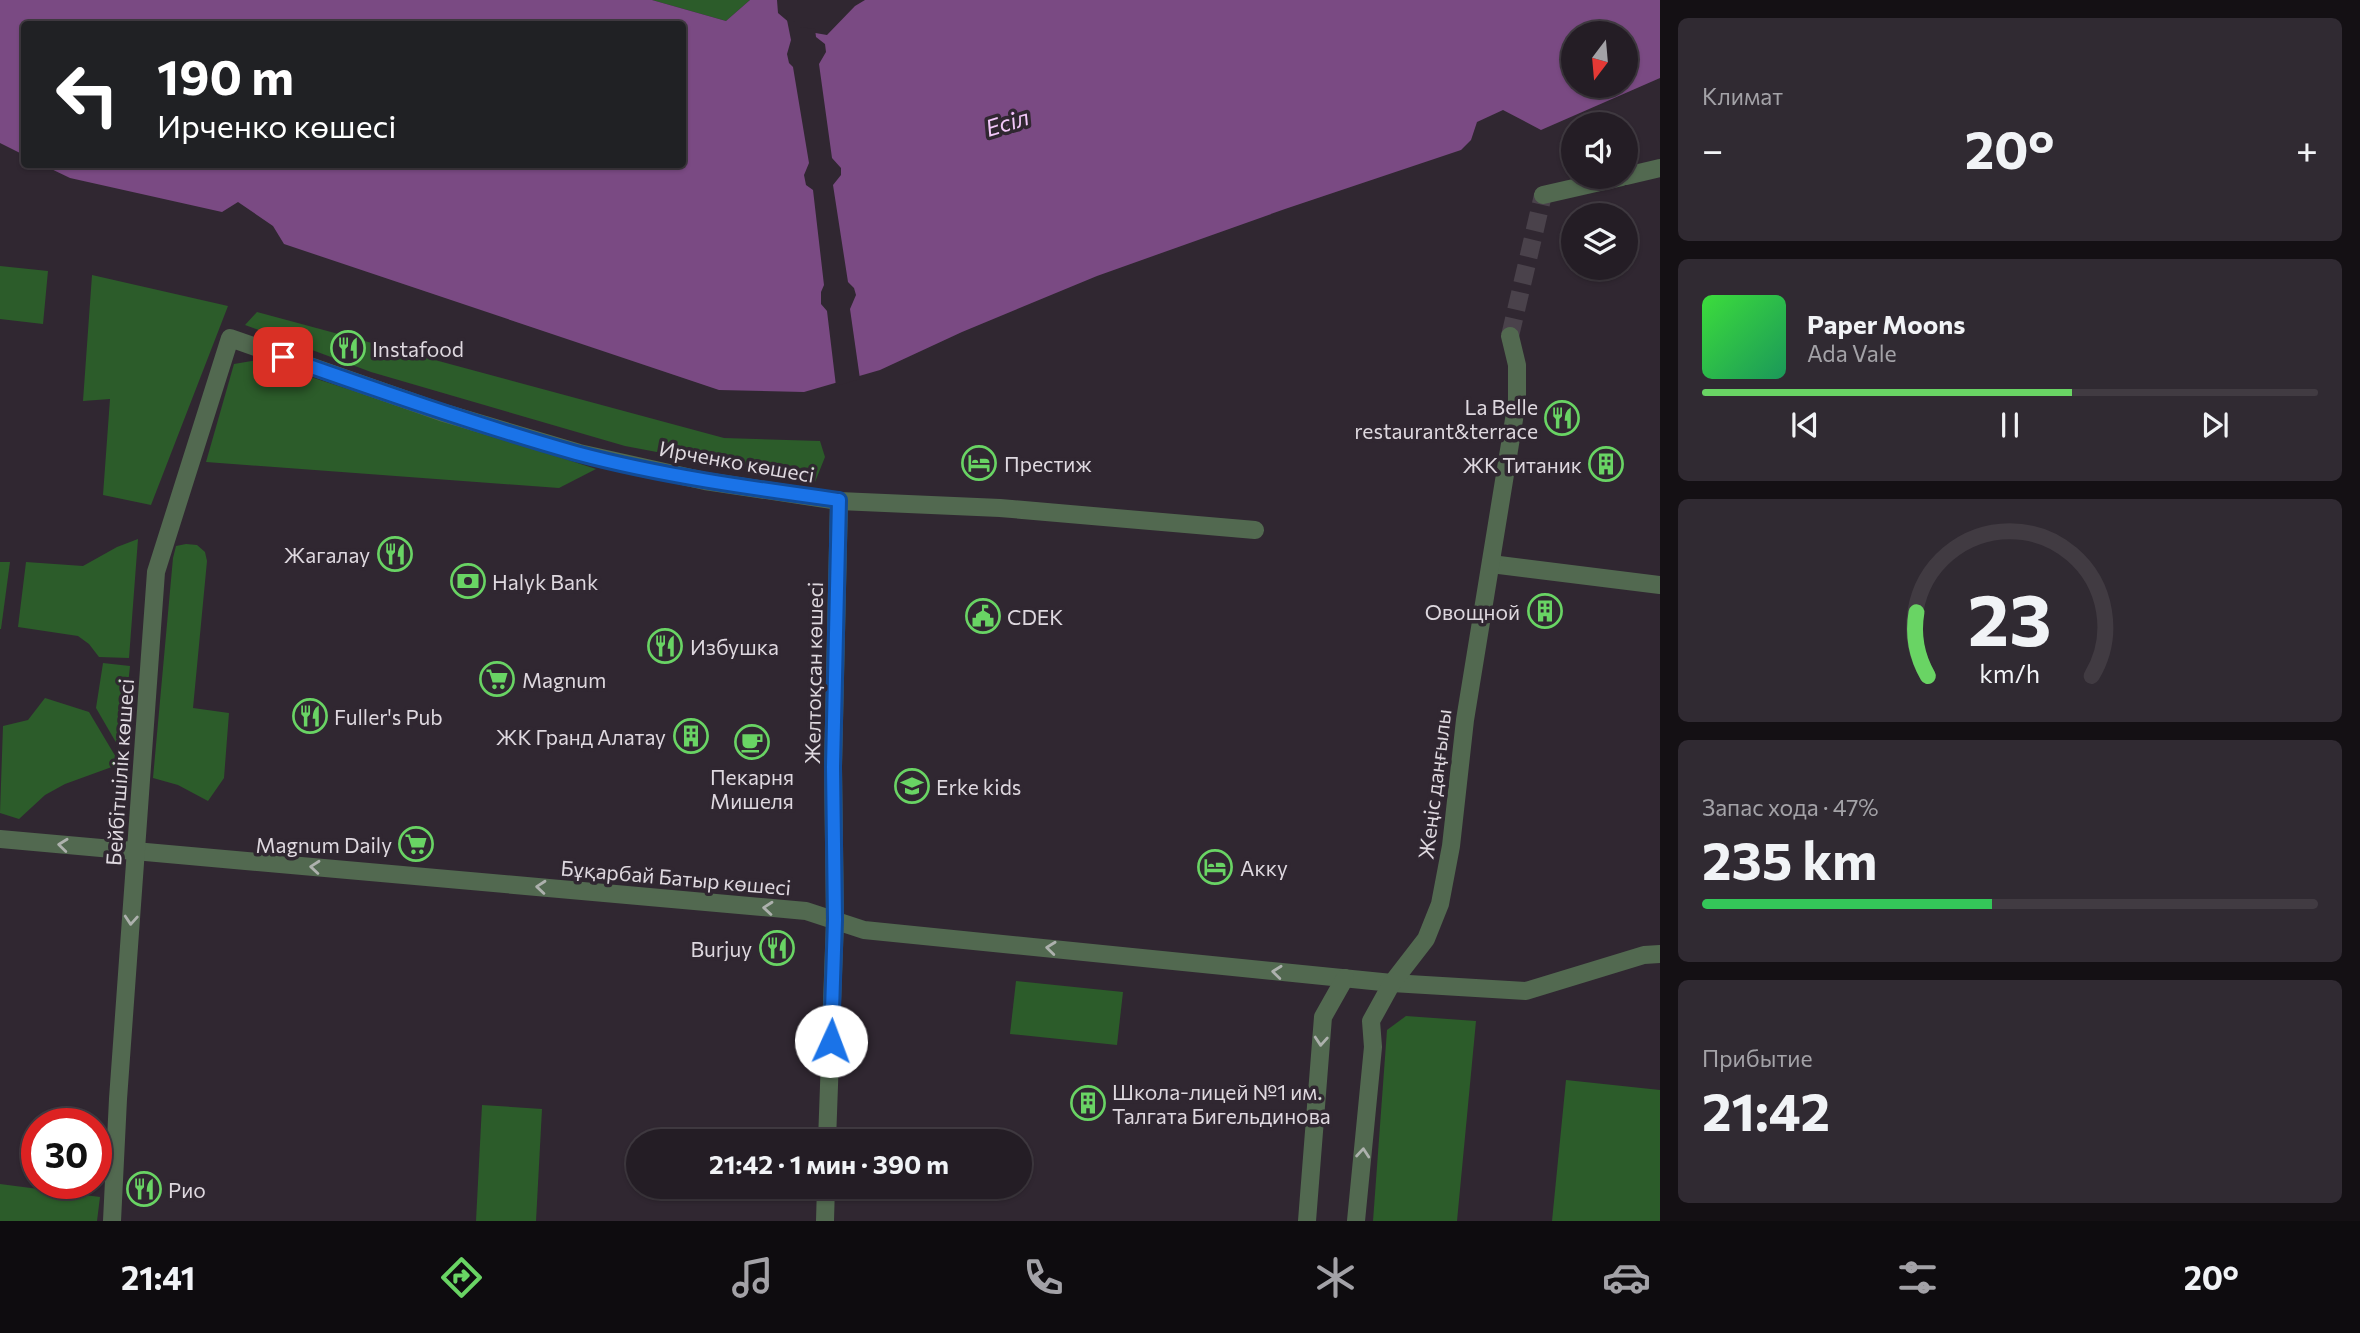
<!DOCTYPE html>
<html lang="ru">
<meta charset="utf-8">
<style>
body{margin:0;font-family:Commissioner,sans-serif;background:#302a32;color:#f1f3f6;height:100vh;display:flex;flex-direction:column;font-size:26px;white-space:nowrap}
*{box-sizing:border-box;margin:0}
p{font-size:23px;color:#a3a2a7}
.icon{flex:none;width:38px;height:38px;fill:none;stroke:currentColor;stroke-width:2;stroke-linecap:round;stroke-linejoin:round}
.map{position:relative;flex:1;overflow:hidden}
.drawer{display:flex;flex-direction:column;gap:18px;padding:18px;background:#141014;width:700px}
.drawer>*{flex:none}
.top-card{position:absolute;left:21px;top:21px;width:665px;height:147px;border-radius:7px;box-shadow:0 2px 5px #0004,0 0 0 2px #413b42;background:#202124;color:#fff;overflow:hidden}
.needle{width:46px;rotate:196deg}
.fabs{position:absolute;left:1561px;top:21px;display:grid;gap:14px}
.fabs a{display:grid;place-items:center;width:77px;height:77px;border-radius:50%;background:#241d25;box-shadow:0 2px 5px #0004,0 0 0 2px #413b42;font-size:35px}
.speed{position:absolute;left:21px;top:1108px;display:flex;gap:14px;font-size:35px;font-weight:700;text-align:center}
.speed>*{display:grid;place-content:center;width:91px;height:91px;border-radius:50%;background:#241d25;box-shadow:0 2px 5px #0004,0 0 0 2px #413b42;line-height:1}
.speed .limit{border:10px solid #d22;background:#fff;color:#111}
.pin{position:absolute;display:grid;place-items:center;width:60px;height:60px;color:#fff;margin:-30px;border-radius:14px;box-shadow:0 4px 10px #0006}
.me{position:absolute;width:77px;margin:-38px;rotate:2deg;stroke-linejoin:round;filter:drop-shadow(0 0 5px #0008)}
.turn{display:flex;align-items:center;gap:24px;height:147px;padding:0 21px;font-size:32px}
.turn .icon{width:91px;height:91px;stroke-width:2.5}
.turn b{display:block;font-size:49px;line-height:60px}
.big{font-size:52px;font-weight:700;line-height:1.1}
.drawer .card{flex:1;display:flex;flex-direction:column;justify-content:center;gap:10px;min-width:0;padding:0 24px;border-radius:10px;background:#302a32}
.drawer .dial{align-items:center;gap:0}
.dial svg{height:182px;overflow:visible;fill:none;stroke:#413b42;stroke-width:7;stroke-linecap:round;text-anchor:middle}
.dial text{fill:#f1f3f6;stroke:none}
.song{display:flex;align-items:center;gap:21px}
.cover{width:84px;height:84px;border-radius:10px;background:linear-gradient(135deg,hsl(120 70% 55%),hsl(150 70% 35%))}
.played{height:7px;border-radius:4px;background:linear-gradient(90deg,#69d464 60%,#413b42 60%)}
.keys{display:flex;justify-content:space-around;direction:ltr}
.heat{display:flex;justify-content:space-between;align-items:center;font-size:38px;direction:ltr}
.charge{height:10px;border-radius:5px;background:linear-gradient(90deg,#34c759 47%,#413b42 0)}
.trip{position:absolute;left:626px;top:1129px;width:406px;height:70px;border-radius:35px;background:#241d25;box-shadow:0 2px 5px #0004,0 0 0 2px #413b42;font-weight:700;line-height:70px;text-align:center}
.tab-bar{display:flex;height:112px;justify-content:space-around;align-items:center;background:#0e0c0f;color:#a3a2a7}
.tab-bar .icon{width:49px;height:49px}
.tab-bar .on{color:#69d464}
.tab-bar b{font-size:32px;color:#f1f3f6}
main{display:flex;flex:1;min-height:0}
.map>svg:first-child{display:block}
.green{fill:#2c5c2a}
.water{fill:#7a4a83;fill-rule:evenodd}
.pier{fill:#302731}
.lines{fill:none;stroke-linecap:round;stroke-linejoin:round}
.street-tunnel{stroke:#4a424b;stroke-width:18;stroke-dasharray:18 9;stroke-linecap:butt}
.street{stroke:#526950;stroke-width:18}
.oneway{stroke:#adb1ad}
.route-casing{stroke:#114b97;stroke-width:18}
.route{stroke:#1a73e8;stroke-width:12}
.labels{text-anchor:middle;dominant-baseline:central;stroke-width:7;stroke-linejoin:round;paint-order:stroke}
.poi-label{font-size:21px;fill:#ded8df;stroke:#302731;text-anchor:start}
.street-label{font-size:21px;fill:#ded8df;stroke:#302731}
.water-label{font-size:23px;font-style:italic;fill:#f3c8fa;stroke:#302731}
</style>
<main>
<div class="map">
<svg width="1660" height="1221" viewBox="0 0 1660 1221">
<rect width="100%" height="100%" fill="#302731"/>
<g class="green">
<polygon points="652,0 750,0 726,21"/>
<polygon points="0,266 48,271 43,324 0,319"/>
<polygon points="92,275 228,306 151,505 103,495 110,399 83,401"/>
<polygon points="257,312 724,438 820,441 825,457 815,482 625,446 371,372 245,325"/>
<polygon points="258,360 596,469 559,488 206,462 234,364"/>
<polygon points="138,539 129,658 99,657 89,644 78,636 18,627 26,562 83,566 117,547"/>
<polygon points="186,544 197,545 205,552 207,561 193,708 229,713 224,778 208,801 178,785 153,778 173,558 176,546"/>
<polygon points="0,562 10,562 1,629 0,629"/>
<polygon points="103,663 130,666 121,751 96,708"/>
<polygon points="45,698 89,712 120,764 65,784 45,795 19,819 0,813 3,726 28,720"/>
<polygon points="1016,981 1123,992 1117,1045 1010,1034"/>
<polygon points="1406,1016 1476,1021 1457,1221 1373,1221 1387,1030"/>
<polygon points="1566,1080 1660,1090 1660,1221 1552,1221"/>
<polygon points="482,1105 542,1109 536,1221 476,1221"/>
<polygon points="0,1184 100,1197 97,1221 0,1221"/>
</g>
<path class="water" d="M 0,0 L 652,0 L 726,21 L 750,0 L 777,0 L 778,13 L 798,30 L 827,35 L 855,6 L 865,0 L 1660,0 L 1660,78 L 1541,130 L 1503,110 L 1477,122 L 1471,140 L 1461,150 L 1285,209 L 1097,276 L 962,332 L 880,370 L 804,392 L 719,390 L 284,244 L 273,226 L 238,202 L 222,212 L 70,178 L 43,165 L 682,164 L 682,24 L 24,24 L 24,155 L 0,143 ZM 1573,33 L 1626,33 L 1626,86 L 1573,86 Z"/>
<polygon class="pier" points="786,15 800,27 815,29 816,37 825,44 826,52 819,64 832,158 841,168 841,175 833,185 848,282 854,288 856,295 850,309 860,379 836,386 827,311 821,304 821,292 824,285 813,190 806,185 804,175 809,163 793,67 789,63 787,54 791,40"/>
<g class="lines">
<polyline class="street-tunnel" points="1510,336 1543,195"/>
<g class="street">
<polyline points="1626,176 1660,168"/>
<polyline points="1543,195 1622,177"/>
<polyline points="1491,564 1660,585"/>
<polyline points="0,839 806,911 864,930 1392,983 1526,991 1644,955 1660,954"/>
<polyline points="827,1141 835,920 833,767 839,501"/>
<polyline points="112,1221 118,1099 156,572 230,338 441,412 579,453 705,481 839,501 1000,508 1255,530"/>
<polyline points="825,1221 826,1186"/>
<polyline points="1307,1221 1323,1017 1345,978"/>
<polyline points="1356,1221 1373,1047 1371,1021 1392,983 1426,939 1440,904 1451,846 1465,720 1517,401 1517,365 1510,336"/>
</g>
</g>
<defs><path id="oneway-chevron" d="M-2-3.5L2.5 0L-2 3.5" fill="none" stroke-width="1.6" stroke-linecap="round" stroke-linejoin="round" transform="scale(1.75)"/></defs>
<g class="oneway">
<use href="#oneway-chevron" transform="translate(63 845) rotate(-174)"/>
<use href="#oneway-chevron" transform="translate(315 867) rotate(-175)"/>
<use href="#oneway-chevron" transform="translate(541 887) rotate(-175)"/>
<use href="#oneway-chevron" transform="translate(768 908) rotate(-175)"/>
<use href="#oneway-chevron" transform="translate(131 920) rotate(94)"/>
<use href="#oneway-chevron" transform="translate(1051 948) rotate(-174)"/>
<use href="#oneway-chevron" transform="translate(1277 972) rotate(-174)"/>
<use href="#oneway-chevron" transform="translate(1321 1041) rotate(94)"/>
<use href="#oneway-chevron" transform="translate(1363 1153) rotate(-85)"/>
</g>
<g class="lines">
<g class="route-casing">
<path id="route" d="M 283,357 C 380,391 477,425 576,453 C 662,476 751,488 839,500 L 833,767 L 835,920 L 831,1041"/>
</g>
<use href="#route" class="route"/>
</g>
<defs>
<g id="restaurant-ring" transform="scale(1.75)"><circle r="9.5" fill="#302731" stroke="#69d464" stroke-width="1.5"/><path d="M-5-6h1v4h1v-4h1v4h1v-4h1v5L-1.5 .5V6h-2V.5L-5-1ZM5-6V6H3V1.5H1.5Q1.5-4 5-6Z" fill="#69d464"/></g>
<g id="hotel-ring" transform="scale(1.75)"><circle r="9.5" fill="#302731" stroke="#69d464" stroke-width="1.5"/><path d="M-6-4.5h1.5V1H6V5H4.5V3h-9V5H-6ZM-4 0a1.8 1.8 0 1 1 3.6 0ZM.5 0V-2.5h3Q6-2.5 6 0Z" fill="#69d464"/></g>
<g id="building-ring" transform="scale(1.75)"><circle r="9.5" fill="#302731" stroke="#69d464" stroke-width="1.5"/><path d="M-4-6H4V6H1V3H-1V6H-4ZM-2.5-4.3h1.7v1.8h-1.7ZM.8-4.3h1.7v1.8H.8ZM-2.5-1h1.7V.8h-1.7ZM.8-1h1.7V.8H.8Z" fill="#69d464"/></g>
<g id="bank-ring" transform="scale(1.75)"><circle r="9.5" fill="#302731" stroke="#69d464" stroke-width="1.5"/><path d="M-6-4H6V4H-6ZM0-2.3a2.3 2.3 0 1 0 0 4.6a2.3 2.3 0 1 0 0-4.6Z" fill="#69d464"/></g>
<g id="civic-ring" transform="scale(1.75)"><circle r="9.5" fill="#302731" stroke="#69d464" stroke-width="1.5"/><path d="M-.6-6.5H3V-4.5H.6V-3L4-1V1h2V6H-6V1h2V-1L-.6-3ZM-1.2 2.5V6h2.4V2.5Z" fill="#69d464"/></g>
<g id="supermarket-ring" transform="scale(1.75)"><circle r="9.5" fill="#302731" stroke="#69d464" stroke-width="1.5"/><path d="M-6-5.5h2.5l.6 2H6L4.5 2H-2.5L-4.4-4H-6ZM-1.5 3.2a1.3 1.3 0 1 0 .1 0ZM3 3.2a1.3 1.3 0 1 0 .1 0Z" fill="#69d464"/></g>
<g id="cafe-ring" transform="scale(1.75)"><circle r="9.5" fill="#302731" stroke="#69d464" stroke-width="1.5"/><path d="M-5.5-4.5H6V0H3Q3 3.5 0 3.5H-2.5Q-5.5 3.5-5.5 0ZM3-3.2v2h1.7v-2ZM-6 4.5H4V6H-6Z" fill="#69d464"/></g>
<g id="school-ring" transform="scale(1.75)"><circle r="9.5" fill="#302731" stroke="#69d464" stroke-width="1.5"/><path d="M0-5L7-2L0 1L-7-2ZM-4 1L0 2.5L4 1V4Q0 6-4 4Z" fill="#69d464"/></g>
</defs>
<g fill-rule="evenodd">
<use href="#restaurant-ring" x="348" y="348"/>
<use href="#restaurant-ring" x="1562" y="418"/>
<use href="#hotel-ring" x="979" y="463"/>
<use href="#building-ring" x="1606" y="464"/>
<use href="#restaurant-ring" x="395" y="554"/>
<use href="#bank-ring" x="468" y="581"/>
<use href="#building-ring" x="1545" y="611"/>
<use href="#civic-ring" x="983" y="616"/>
<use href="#restaurant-ring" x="665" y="646"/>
<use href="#supermarket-ring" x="497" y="679"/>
<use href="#restaurant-ring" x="310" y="716"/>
<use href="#building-ring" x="691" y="736"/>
<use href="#cafe-ring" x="752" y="742"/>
<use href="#school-ring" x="912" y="786"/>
<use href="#supermarket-ring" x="416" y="844"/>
<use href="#hotel-ring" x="1215" y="867"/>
<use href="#restaurant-ring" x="777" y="948"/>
<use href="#building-ring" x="1088" y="1103"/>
<use href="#restaurant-ring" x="144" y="1189"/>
</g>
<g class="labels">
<g class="poi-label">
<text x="372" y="348">Instafood</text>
<text x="1538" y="406" text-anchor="end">La Belle<tspan x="1538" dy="24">restaurant&amp;terrace</tspan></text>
<text x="1004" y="463">Престиж</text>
<text x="1582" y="464" text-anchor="end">ЖК Титаник</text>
<text x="370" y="554" text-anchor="end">Жагалау</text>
<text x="492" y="581">Halyk Bank</text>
<text x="1520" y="611" text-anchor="end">Овощной</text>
<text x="1007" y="616">CDEK</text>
<text x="690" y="646">Избушка</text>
<text x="522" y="679">Magnum</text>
<text x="334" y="716">Fuller's Pub</text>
<text x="666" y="736" text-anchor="end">ЖК Гранд Алатау</text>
<text x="752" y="776" text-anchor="middle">Пекарня<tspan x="752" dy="24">Мишеля</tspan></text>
<text x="936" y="786">Erke kids</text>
<text x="392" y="844" text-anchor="end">Magnum Daily</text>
<text x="1240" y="867">Акку</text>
<text x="752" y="948" text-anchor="end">Burjuy</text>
<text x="1112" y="1091">Школа-лицей №1 им.<tspan x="1112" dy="24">Талгата Бигельдинова</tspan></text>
<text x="168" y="1189">Рио</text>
</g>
<g class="street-label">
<text transform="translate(737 461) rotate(10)">Ирченко көшесі</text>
<text transform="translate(813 673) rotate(-89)">Желтоқсан көшесі</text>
<text transform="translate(119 772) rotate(-86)">Бейбітшілік көшесі</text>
<text transform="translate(1434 784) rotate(-83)">Жеңіс даңғылы</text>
<text transform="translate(676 877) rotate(5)">Бұқарбай Батыр көшесі</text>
</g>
<g class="water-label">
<text transform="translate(1007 122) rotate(-17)">Есіл</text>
</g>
</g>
</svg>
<div class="fabs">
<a><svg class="needle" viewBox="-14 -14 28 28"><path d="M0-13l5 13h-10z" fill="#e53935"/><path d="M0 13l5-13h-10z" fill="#a3a2a7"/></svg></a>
<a><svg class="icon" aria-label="sound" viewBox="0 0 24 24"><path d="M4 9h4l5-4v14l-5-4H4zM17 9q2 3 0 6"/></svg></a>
<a><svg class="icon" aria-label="layers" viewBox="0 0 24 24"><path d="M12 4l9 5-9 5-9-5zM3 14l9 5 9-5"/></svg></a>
</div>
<div class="speed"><div class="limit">30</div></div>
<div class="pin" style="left:283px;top:357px;background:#d93025"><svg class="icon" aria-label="arrive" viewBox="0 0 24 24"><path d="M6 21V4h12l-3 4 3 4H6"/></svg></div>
<svg class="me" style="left:831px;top:1041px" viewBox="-20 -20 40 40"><circle r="19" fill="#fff"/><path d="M0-13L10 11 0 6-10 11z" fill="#1a73e8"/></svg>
<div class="trip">21:42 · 1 мин · 390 m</div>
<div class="top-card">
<div class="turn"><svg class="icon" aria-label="left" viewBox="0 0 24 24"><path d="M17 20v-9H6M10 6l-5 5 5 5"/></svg><div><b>190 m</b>Ирченко көшесі</div></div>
</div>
</div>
<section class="drawer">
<div class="card"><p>Климат</p>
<div class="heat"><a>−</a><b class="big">20°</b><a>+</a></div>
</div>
<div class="card">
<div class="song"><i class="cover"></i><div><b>Paper Moons</b><p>Ada Vale</p></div></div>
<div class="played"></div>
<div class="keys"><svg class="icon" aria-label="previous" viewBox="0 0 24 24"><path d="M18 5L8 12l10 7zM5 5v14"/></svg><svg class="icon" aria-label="pause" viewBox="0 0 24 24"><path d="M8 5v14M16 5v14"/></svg><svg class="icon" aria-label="next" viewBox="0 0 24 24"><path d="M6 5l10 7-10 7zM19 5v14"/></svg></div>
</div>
<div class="card dial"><svg viewBox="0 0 100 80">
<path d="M14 69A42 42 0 1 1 86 69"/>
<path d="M14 69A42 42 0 0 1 9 41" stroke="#69d464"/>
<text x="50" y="56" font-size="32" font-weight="700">23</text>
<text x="50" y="72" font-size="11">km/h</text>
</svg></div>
<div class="card"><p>Запас хода · 47%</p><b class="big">235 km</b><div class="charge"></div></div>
<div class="card"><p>Прибытие</p><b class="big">21:42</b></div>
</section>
</main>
<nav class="tab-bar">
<b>21:41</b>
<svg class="icon on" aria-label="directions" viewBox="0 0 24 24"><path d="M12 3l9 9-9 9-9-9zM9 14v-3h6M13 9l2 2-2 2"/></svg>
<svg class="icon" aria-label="music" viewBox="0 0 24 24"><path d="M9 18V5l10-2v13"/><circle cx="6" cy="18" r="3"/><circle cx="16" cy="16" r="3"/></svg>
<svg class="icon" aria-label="phone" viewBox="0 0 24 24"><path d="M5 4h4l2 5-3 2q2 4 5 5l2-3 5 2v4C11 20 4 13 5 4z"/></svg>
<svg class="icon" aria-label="climate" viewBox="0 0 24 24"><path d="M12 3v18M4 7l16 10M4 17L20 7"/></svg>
<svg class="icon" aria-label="car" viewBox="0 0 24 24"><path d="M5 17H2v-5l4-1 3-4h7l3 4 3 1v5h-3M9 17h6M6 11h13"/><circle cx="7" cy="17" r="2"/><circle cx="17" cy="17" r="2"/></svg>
<svg class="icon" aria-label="filters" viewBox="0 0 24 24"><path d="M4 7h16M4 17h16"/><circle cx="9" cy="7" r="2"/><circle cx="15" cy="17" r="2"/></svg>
<b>20°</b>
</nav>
